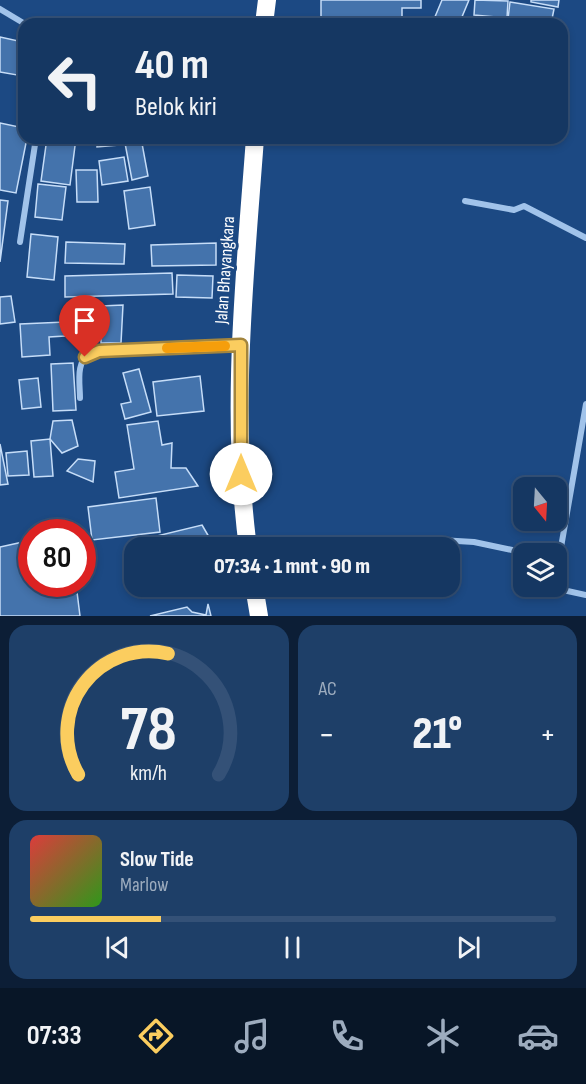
<!DOCTYPE html>
<html lang="id">
<meta charset="utf-8">
<style>
body{margin:0;font-family:"Sofia Sans Condensed",sans-serif;background:#1e3f68;color:#f1f3f6;height:100vh;display:flex;flex-direction:column;font-size:22px;white-space:nowrap}
*{box-sizing:border-box;margin:0}
p{font-size:20px;color:#9dacbe}
.icon{flex:none;width:33px;height:33px;fill:none;stroke:currentColor;stroke-width:2;stroke-linecap:round;stroke-linejoin:round}
.map{position:relative;height:616px;overflow:hidden}
.details{display:flex;flex-direction:column;gap:9px;padding:9px;background:#0c1e36;flex:1}
.details>*{flex:none}
.top-card{position:absolute;left:18px;top:18px;width:550px;height:126px;border-radius:18px;box-shadow:0 3px 9px #0003,0 0 0 2px #345177;background:#153762;color:#f1f3f6;overflow:hidden}
.needle{width:39px;rotate:162deg}
.tools{position:absolute;left:513px;top:477px;display:grid;gap:12px}
.tools a{display:grid;place-items:center;width:54px;height:54px;border-radius:12px;background:#153762;box-shadow:0 3px 9px #0003,0 0 0 2px #345177;font-size:30px}
.speed{position:absolute;left:18px;top:519px;display:flex;gap:12px;font-size:30px;font-weight:700;text-align:center}
.speed>*{display:grid;place-content:center;width:78px;height:78px;border-radius:50%;background:#153762;box-shadow:0 3px 9px #0003,0 0 0 2px #345177;line-height:1}
.speed .limit{border:9px solid #d22;background:#fff;color:#111}
.pin{position:absolute;display:grid;place-items:center;width:51px;height:51px;color:#fff;margin:-62px -26px;border-radius:50% 50% 50% 0;rotate:-45deg;box-shadow:0 0 6px #0007}
.pin .icon{rotate:45deg}
.me{position:absolute;width:66px;margin:-33px;rotate:0deg;stroke-linejoin:round;filter:drop-shadow(0 0 4px #0008)}
.turn{display:flex;align-items:center;gap:21px;height:126px;padding:0 18px;font-size:27px}
.turn .icon{width:78px;height:78px;stroke-width:2.5}
.turn b{display:block;font-size:42px;line-height:51px}
.big{font-size:45px;font-weight:800;line-height:1.1}
.details .card{flex:1;display:flex;flex-direction:column;justify-content:center;gap:9px;min-width:0;padding:0 21px;border-radius:18px;background:#1e3f68}
.details .dial{align-items:center;gap:0}
.dial svg{height:156px;overflow:visible;fill:none;stroke:#345177;stroke-width:7;stroke-linecap:round;text-anchor:middle}
.dial text{fill:#f1f3f6;stroke:none}
.song{display:flex;align-items:center;gap:18px}
.cover{width:72px;height:72px;border-radius:9px;background:linear-gradient(135deg,hsl(0 70% 55%),hsl(110 70% 35%))}
.played{height:6px;border-radius:3px;background:linear-gradient(90deg,#fbcd5f 25%,#345177 25%)}
.keys{display:flex;justify-content:space-around;direction:ltr}
.heat{display:flex;justify-content:space-between;align-items:center;font-size:33px;direction:ltr}
.details .tiles{flex:1;display:grid;gap:9px;grid-template-columns:1fr 1fr}
.card:last-child{grid-column:span 2}
.trip{position:absolute;left:124px;top:537px;width:336px;height:60px;border-radius:18px;background:#153762;box-shadow:0 3px 9px #0003,0 0 0 2px #345177;font-weight:800;line-height:60px;text-align:center}
.dock{display:flex;height:96px;justify-content:space-around;align-items:center;background:#081627;color:#9dacbe}
.dock .icon{width:42px;height:42px}
.dock .selected{color:#fbcd5f}
.dock b{font-size:27px;color:#f1f3f6}
.map>svg:first-child{display:block}
.building{fill:#4473ac;stroke:#c6ddf8;stroke-width:1.5}
.lines{fill:none;stroke-linecap:round;stroke-linejoin:round}
.street{stroke:#a1c3ea;stroke-width:6}
.highway{stroke:#fff;stroke-width:18}
.route-casing{stroke:#a3853e;stroke-width:15}
.route{stroke:#fbcd5f;stroke-width:10}
.slow{stroke:#f59e0b;stroke-width:10}
.labels{text-anchor:middle;dominant-baseline:central;stroke-width:6;stroke-linejoin:round;paint-order:stroke}
.street-label{font-size:18px;fill:#fff;stroke:#1c4983}
</style>
<div class="map">
<svg width="586" height="616" viewBox="0 0 586 616">
<rect width="100%" height="100%" fill="#1c4983"/>
<g class="building">
<polygon points="321,0 421,0 421,8 402,8 402,24 321,24"/>
<polygon points="442,0 469,0 459,24 432,24"/>
<polygon points="475,0 508,1 507,18 474,15"/>
<polygon points="531,0 559,0 558,7 531,2"/>
<polygon points="510,2 554,9 551,24 508,19"/>
<polygon points="489,17 489,24 470,24 469,19"/>
<polygon points="0,37 23,42 17,75 0,72"/>
<polygon points="0,123 24,128 24,138 27,138 16,193 0,190"/>
<polygon points="47,138 76,138 70,185 41,181"/>
<polygon points="97,138 118,138 119,145 97,147"/>
<polygon points="124,138 141,138 148,176 132,180"/>
<polygon points="124,157 128,181 102,185 99,161"/>
<polygon points="76,170 97,170 98,202 77,202"/>
<polygon points="38,184 66,187 62,220 35,217"/>
<polygon points="150,187 155,225 129,229 124,191"/>
<polygon points="0,200 8,201 0,262"/>
<polygon points="31,234 58,237 54,280 27,277"/>
<polygon points="66,242 125,244 124,264 65,263"/>
<polygon points="216,243 216,265 152,266 151,245"/>
<polygon points="172,273 173,294 65,297 65,276"/>
<polygon points="177,275 213,276 212,298 176,297"/>
<polygon points="11,296 15,322 0,324 0,297"/>
<polygon points="123,305 121,343 101,343 101,306"/>
<polygon points="65,322 65,336 49,337 50,355 22,357 20,324"/>
<polygon points="73,363 76,410 53,411 51,364"/>
<polygon points="139,369 151,412 125,419 121,404 131,402 123,373"/>
<polygon points="200,376 204,411 157,416 153,382"/>
<polygon points="38,378 41,407 22,409 19,380"/>
<polygon points="72,420 78,446 62,453 50,439 53,421"/>
<polygon points="158,421 162,445 172,443 171,468 186,468 198,486 119,498 115,472 134,469 127,425"/>
<polygon points="50,439 53,476 34,477 31,441"/>
<polygon points="0,444 8,484 0,485"/>
<polygon points="27,451 29,475 8,476 6,453"/>
<polygon points="78,459 95,461 93,482 67,471"/>
<polygon points="156,498 160,532 92,540 88,507"/>
<polygon points="202,525 209,537 207,548 135,549 132,542"/>
<polygon points="32,540 32,584 76,584 80,616 0,616 0,547"/>
<polygon points="208,604 211,616 150,616 187,607 192,612 206,615"/>
</g>
<g class="lines">
<g class="street">
<polyline points="0,9 25,24"/>
<polyline points="465,201 514,210 524,206 586,238"/>
<polyline points="20,242 36,138"/>
<path d="M 80,398 C 80,383 75,361 91,353 L 240,345"/>
<polyline points="317,548 423,539 474,542 531,554"/>
<polyline points="556,576 586,404"/>
<polyline points="556,582 563,590 586,595"/>
</g>
<g class="highway">
<polyline points="264,24 267,0"/>
<path d="M 248,548 C 230,412 245,274 255,138"/>
<polyline points="254,586 259,616"/>
</g>
</g>
<g class="lines">
<g class="route-casing">
<polyline id="route" points="85,357 99,351 241,345 241,474"/>
</g>
<use href="#route" class="route"/>
<polyline class="slow" points="167,348 225,346"/>
</g>
<g class="labels">
<g class="street-label">
<text transform="translate(225 270) rotate(-86)">Jalan Bhayangkara</text>
</g>
</g>
</svg>
<div class="tools">
<a><svg class="needle" viewBox="-14 -14 28 28"><path d="M0-13l5 13h-10z" fill="#e53935"/><path d="M0 13l5-13h-10z" fill="#9dacbe"/></svg></a>
<a><svg class="icon" aria-label="layers" viewBox="0 0 24 24"><path d="M12 4l9 5-9 5-9-5zM3 14l9 5 9-5"/></svg></a>
</div>
<div class="speed"><div class="limit">80</div></div>
<div class="pin" style="left:85px;top:357px;background:#d93025"><svg class="icon" aria-label="arrive" viewBox="0 0 24 24"><path d="M6 21V4h12l-3 4 3 4H6"/></svg></div>
<svg class="me" style="left:241px;top:474px" viewBox="-20 -20 40 40"><circle r="19" fill="#fff"/><path d="M0-13L10 11 0 6-10 11z" fill="#fbcd5f"/></svg>
<div class="trip">07:34 · 1 mnt · 90 m</div>
<div class="top-card">
<div class="turn"><svg class="icon" aria-label="left" viewBox="0 0 24 24"><path d="M17 20v-9H6M10 6l-5 5 5 5"/></svg><div><b>40 m</b>Belok kiri</div></div>
</div>
</div>
<section class="details">
<div class="tiles">
<div class="card dial"><svg viewBox="0 0 100 80">
<path d="M14 69A42 42 0 1 1 86 69"/>
<path d="M14 69A42 42 0 0 1 60 7" stroke="#fbcd5f"/>
<text x="50" y="56" font-size="32" font-weight="700">78</text>
<text x="50" y="72" font-size="11">km/h</text>
</svg></div>
<div class="card"><p>AC</p>
<div class="heat"><a>−</a><b class="big">21°</b><a>+</a></div>
</div>
<div class="card">
<div class="song"><i class="cover"></i><div><b>Slow Tide</b><p>Marlow</p></div></div>
<div class="played"></div>
<div class="keys"><svg class="icon" aria-label="previous" viewBox="0 0 24 24"><path d="M18 5L8 12l10 7zM5 5v14"/></svg><svg class="icon" aria-label="pause" viewBox="0 0 24 24"><path d="M8 5v14M16 5v14"/></svg><svg class="icon" aria-label="next" viewBox="0 0 24 24"><path d="M6 5l10 7-10 7zM19 5v14"/></svg></div>
</div>
</div>
</section>
<nav class="dock">
<b>07:33</b>
<svg class="icon selected" aria-label="directions" viewBox="0 0 24 24"><path d="M12 3l9 9-9 9-9-9zM9 14v-3h6M13 9l2 2-2 2"/></svg>
<svg class="icon" aria-label="music" viewBox="0 0 24 24"><path d="M9 18V5l10-2v13"/><circle cx="6" cy="18" r="3"/><circle cx="16" cy="16" r="3"/></svg>
<svg class="icon" aria-label="phone" viewBox="0 0 24 24"><path d="M5 4h4l2 5-3 2q2 4 5 5l2-3 5 2v4C11 20 4 13 5 4z"/></svg>
<svg class="icon" aria-label="climate" viewBox="0 0 24 24"><path d="M12 3v18M4 7l16 10M4 17L20 7"/></svg>
<svg class="icon" aria-label="car" viewBox="0 0 24 24"><path d="M5 17H2v-5l4-1 3-4h7l3 4 3 1v5h-3M9 17h6M6 11h13"/><circle cx="7" cy="17" r="2"/><circle cx="17" cy="17" r="2"/></svg>
</nav>
